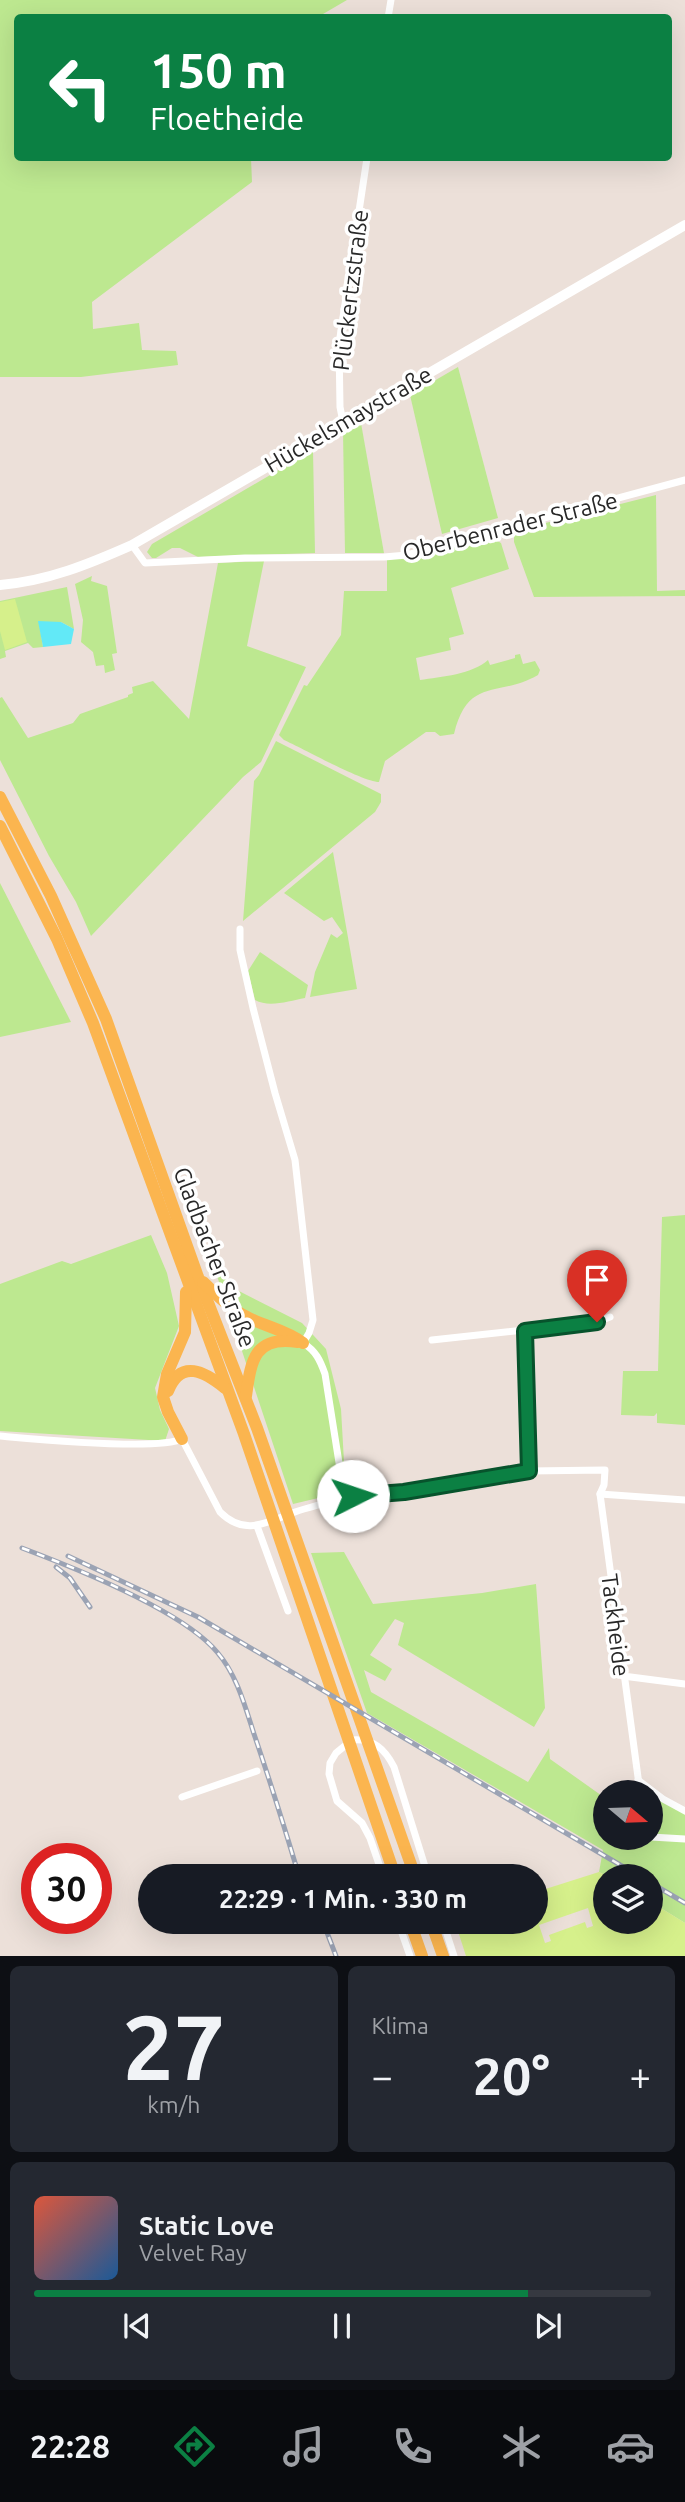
<!DOCTYPE html>
<html lang="de">
<meta charset="utf-8">
<style>
body{margin:0;font-family:Ubuntu,sans-serif;background:#242831;color:#f1f3f6;height:100vh;display:flex;flex-direction:column;font-size:26px;white-space:nowrap}
*{box-sizing:border-box;margin:0}
p{font-size:23px;color:#9ea1a6}
.icon{flex:none;width:38px;height:38px;fill:none;stroke:currentColor;stroke-width:2;stroke-linecap:round;stroke-linejoin:round}
.map{position:relative;height:1956px;overflow:hidden}
.side{display:flex;flex-direction:column;gap:10px;padding:10px;background:#0d0f14;flex:1}
.side>*{flex:none}
.hud{position:absolute;left:14px;top:14px;width:658px;height:147px;border-radius:7px;box-shadow:0 7px 28px #0002;background:#0b8043;color:#fff;overflow:hidden}
.needle{width:46px;rotate:109deg}
.fabs{position:absolute;left:593px;top:1780px;display:grid;gap:14px}
.fabs a{display:grid;place-items:center;width:70px;height:70px;border-radius:50%;background:#171b24;box-shadow:0 7px 28px #0002;font-size:35px}
.speed{position:absolute;left:21px;top:1843px;display:flex;gap:14px;font-size:35px;font-weight:700;text-align:center}
.speed>*{display:grid;place-content:center;width:91px;height:91px;border-radius:50%;background:#171b24;box-shadow:0 7px 28px #0002;line-height:1}
.speed .limit{border:10px solid #d22;background:#fff;color:#111}
.pin{position:absolute;display:grid;place-items:center;width:60px;height:60px;color:#fff;margin:-72px -30px;border-radius:50% 50% 50% 0;rotate:-45deg;box-shadow:0 0 7px #0007}
.pin .icon{rotate:45deg}
.me{position:absolute;width:77px;margin:-38px;rotate:86deg;stroke-linejoin:round;filter:drop-shadow(0 0 5px #0008)}
.turn{display:flex;align-items:center;gap:24px;height:147px;padding:0 21px;font-size:32px}
.turn .icon{width:91px;height:91px;stroke-width:2.5}
.turn b{display:block;font-size:49px;line-height:60px}
.big{font-size:52px;font-weight:600;line-height:1.1}
.side .card{flex:1;display:flex;flex-direction:column;justify-content:center;gap:10px;min-width:0;padding:0 24px;border-radius:10px;background:#242831}
.side .dial{align-items:center;gap:0}
.dial b{font-size:91px;line-height:1}
.song{display:flex;align-items:center;gap:21px}
.cover{width:84px;height:84px;border-radius:10px;background:linear-gradient(135deg,hsl(10 70% 55%),hsl(210 70% 35%))}
.played{height:7px;border-radius:4px;background:linear-gradient(90deg,#0b8043 80%,#363941 80%)}
.keys{display:flex;justify-content:space-around;direction:ltr}
.heat{display:flex;justify-content:space-between;align-items:center;font-size:38px;direction:ltr}
.side .tiles{flex:1;display:grid;gap:10px;grid-template-columns:1fr 1fr}
.card:last-child{grid-column:span 2}
.trip{position:absolute;left:138px;top:1864px;width:410px;height:70px;border-radius:35px;background:#171b24;box-shadow:0 7px 28px #0002;font-weight:600;line-height:70px;text-align:center}
.dock{display:flex;height:112px;justify-content:space-around;align-items:center;background:#090b0e;color:#9ea1a6}
.dock .icon{width:49px;height:49px}
.dock .current{color:#0b8043}
.dock b{font-size:32px;color:#f1f3f6}
.map>svg:first-child{display:block}
.green{fill:#bde890}
.pitch{fill:#d6f08b;fill-rule:evenodd}
.water{fill:#62e9f7}
.lines{fill:none;stroke-linecap:round;stroke-linejoin:round}
.minor{stroke:#fff;stroke-width:7}
.secondary{stroke:#fff;stroke-width:10}
.primary{stroke:#fbb54f;stroke-width:12}
.rail-casing{stroke:#9ba3b4;stroke-width:5}
.rail{stroke:#fff;stroke-width:2.5;stroke-dasharray:8;stroke-linecap:butt}
.route-casing{stroke:#07532c;stroke-width:18}
.route{stroke:#0b8043;stroke-width:12}
.labels{text-anchor:middle;dominant-baseline:central;stroke-width:7;stroke-linejoin:round;paint-order:stroke}
.street-label{font-size:23px;fill:#282828;stroke:#fff}
</style>
<div class="map">
<svg width="685" height="1956" viewBox="0 0 685 1956">
<rect width="100%" height="100%" fill="#ece0d9"/>
<g class="green">
<polygon points="0,0 347,0 323,14 322,17 18,18 18,158 251,158 252,182 92,302 93,329 139,323 142,350 176,351 178,365 81,377 0,377"/>
<polygon points="458,367 498,518 442,534 410,395"/>
<polygon points="361,423 384,553 345,553 343,432"/>
<polygon points="313,450 315,553 198,557 180,548 172,548 156,558 152,558 147,552 152,544"/>
<polygon points="656,495 657,591 685,590 685,596 534,597 514,542 514,531"/>
<path d="M 490,537 L 501,543 L 509,569 L 451,588 L 464,634 L 449,638 L 451,650 L 416,658 L 420,680 C 441,677 473,674 488,660 L 490,665 L 515,658 L 515,655 L 520,654 L 523,664 L 535,661 L 540,670 L 538,675 C 498,698 468,676 454,734 L 440,736 L 435,732 L 426,732 L 385,761 L 379,782 C 363,782 302,748 284,740 L 279,735 L 304,685 L 307,686 L 341,635 L 344,591 L 387,591 L 387,560 L 436,552 Z"/>
<polygon points="264,561 247,646 306,667 261,762 243,777 91,936 76,902 49,856 0,760 0,698 2,697 28,738 73,723 80,714 128,697 128,695 133,693 132,687 153,681 189,719 218,563"/>
<polygon points="92,576 91,581 107,586 117,653 112,654 115,670 105,673 104,665 96,666 93,652 81,642 83,620 75,584"/>
<polygon points="67,587 74,629 61,622 39,622 43,647 33,648 28,643 5,651 6,657 0,659 0,601"/>
<polygon points="276,741 381,794 381,802 375,812 243,921 254,781 259,775"/>
<polygon points="333,852 357,989 310,997 315,972 331,934 337,938 343,933 332,917 324,921 284,893"/>
<polygon points="0,883 71,1022 0,1037"/>
<path d="M 260,952 L 308,985 L 305,998 C 289,1001 269,1008 255,1000 L 248,971 Z"/>
<polygon points="685,1215 685,1425 657,1423 657,1413 654,1416 621,1415 623,1371 658,1371 662,1217"/>
<polygon points="151,1235 167,1273 179,1326 155,1388 160,1410 169,1429 165,1441 0,1431 0,1284 62,1261 71,1264"/>
<polygon points="214,1267 235,1289 302,1323 326,1349 341,1409 345,1479 335,1494 293,1504"/>
<polygon points="344,1552 373,1604 482,1593 536,1584 545,1708 534,1727 398,1645 404,1623 395,1619 370,1655 392,1669 385,1681 364,1670 371,1692 528,1782 549,1748 550,1759 605,1798 606,1838 651,1838 651,1792 647,1792 649,1788 685,1810 685,1923 651,1902 651,1876 607,1876 599,1872 603,1850 367,1713 311,1553"/>
</g>
<g class="pitch">
<polygon points="15,599 27,642 5,650 0,631 0,602"/>
<path d="M 599,1872 L 607,1876 L 606,1922 L 651,1922 L 651,1902 L 685,1923 L 685,1956 L 466,1956 L 455,1922 L 536,1922 L 536,1892 ZM 588,1908 L 593,1926 L 587,1928 L 585,1922 L 549,1935 L 551,1941 L 545,1943 L 539,1925 Z"/>
</g>
<polygon class="water" points="38,621 61,622 74,629 71,644 43,647"/>
<g class="lines">
<g class="minor">
<polyline points="388,18 391,0"/>
<polyline points="343,422 340,407 339,344 367,158"/>
<polyline points="132,545 145,563 245,558 384,557 407,555 685,480"/>
<path d="M 240,929 L 240,950 L 253,1008 L 275,1093 L 295,1160 L 313,1320 L 309,1333 L 303,1343 C 316,1351 320,1360 325,1374 L 343,1488"/>
<polyline points="525,1331 529,1471"/>
<polyline points="432,1340 597,1322 610,1317"/>
<path d="M 0,1436 C 34,1439 157,1451 182,1439 L 220,1512 C 245,1537 267,1522 295,1512 C 309,1507 324,1504 338,1499"/>
<circle cx="345" cy="1496" r="8"/>
<polyline points="600,1494 685,1500"/>
<polyline points="353,1496 404,1492 529,1471 605,1470 604,1485 600,1494 640,1792"/>
<polyline points="257,1526 288,1611"/>
<polyline points="623,1676 685,1684"/>
<polyline points="638,1780 663,1799 685,1811"/>
<polyline points="182,1797 257,1771"/>
<polyline points="651,1837 685,1839"/>
<path d="M 383,1876 L 370,1838 L 362,1823 L 337,1801 L 329,1774 L 330,1763 L 336,1753 L 352,1740 C 373,1738 385,1749 394,1767 L 428,1876"/>
<polyline points="398,1922 410,1956"/>
<polyline points="443,1922 454,1956"/>
</g>
<path class="secondary" d="M 0,585 C 48,581 89,564 132,545 L 685,225"/>
<g class="primary">
<polyline points="0,797 51,896 106,1019 198,1277 257,1428 415,1876"/>
<polyline points="0,826 57,939 93,1023 244,1434 395,1876"/>
<path d="M 203,1282 C 217,1295 230,1309 247,1317 C 266,1327 286,1330 303,1343"/>
<path d="M 168,1391 C 181,1358 205,1372 225,1388"/>
<path d="M 246,1396 C 251,1361 254,1335 298,1342"/>
<polyline points="182,1439 168,1412 163,1397 167,1374 185,1332 186,1292"/>
<polyline points="410,1922 422,1956"/>
<polyline points="431,1922 443,1956"/>
</g>
<g class="rail-casing">
<g id="rail">
<path d="M 22,1548 C 75,1568 182,1610 217,1652 C 237,1675 245,1706 254,1734 C 270,1781 285,1829 299,1876"/>
<polyline points="68,1556 198,1617 639,1876"/>
<polyline points="56,1567 70,1578 90,1607"/>
<polyline points="651,1883 685,1903"/>
<polyline points="309,1922 310,1924"/>
<polyline points="323,1922 336,1956"/>
</g>
</g>
<use href="#rail" class="rail"/>
</g>
<g class="lines">
<g class="route-casing">
<polyline id="route" points="353,1496 404,1492 529,1471 525,1331 597,1322"/>
</g>
<use href="#route" class="route"/>
</g>
<g class="labels">
<g class="street-label">
<text transform="translate(350 290) rotate(-83)">Plückertzstraße</text>
<text transform="translate(348 419) rotate(-30)">Hückelsmaystraße</text>
<text transform="translate(510 526) rotate(-14)">Oberbenrader Straße</text>
<text transform="translate(215 1257) rotate(69)">Gladbacher Straße</text>
<text transform="translate(616 1625) rotate(83)">Tackheide</text>
</g>
</g>
</svg>
<div class="fabs">
<a><svg class="needle" viewBox="-14 -14 28 28"><path d="M0-13l5 13h-10z" fill="#e53935"/><path d="M0 13l5-13h-10z" fill="#9ea1a6"/></svg></a>
<a><svg class="icon" aria-label="layers" viewBox="0 0 24 24"><path d="M12 4l9 5-9 5-9-5zM3 14l9 5 9-5"/></svg></a>
</div>
<div class="speed"><div class="limit">30</div></div>
<div class="pin" style="left:597px;top:1322px;background:#d93025"><svg class="icon" aria-label="arrive" viewBox="0 0 24 24"><path d="M6 21V4h12l-3 4 3 4H6"/></svg></div>
<svg class="me" style="left:353px;top:1496px" viewBox="-20 -20 40 40"><circle r="19" fill="#fff"/><path d="M0-13L10 11 0 6-10 11z" fill="#0b8043"/></svg>
<div class="trip">22:29 · 1 Min. · 330 m</div>
<div class="hud">
<div class="turn"><svg class="icon" aria-label="left" viewBox="0 0 24 24"><path d="M17 20v-9H6M10 6l-5 5 5 5"/></svg><div><b>150 m</b>Floetheide</div></div>
</div>
</div>
<section class="side">
<div class="tiles">
<div class="card dial"><b>27</b><p>km/h</p></div>
<div class="card"><p>Klima</p>
<div class="heat"><a>−</a><b class="big">20°</b><a>+</a></div>
</div>
<div class="card">
<div class="song"><i class="cover"></i><div><b>Static Love</b><p>Velvet Ray</p></div></div>
<div class="played"></div>
<div class="keys"><svg class="icon" aria-label="previous" viewBox="0 0 24 24"><path d="M18 5L8 12l10 7zM5 5v14"/></svg><svg class="icon" aria-label="pause" viewBox="0 0 24 24"><path d="M8 5v14M16 5v14"/></svg><svg class="icon" aria-label="next" viewBox="0 0 24 24"><path d="M6 5l10 7-10 7zM19 5v14"/></svg></div>
</div>
</div>
</section>
<nav class="dock">
<b>22:28</b>
<svg class="icon current" aria-label="directions" viewBox="0 0 24 24"><path d="M12 3l9 9-9 9-9-9zM9 14v-3h6M13 9l2 2-2 2"/></svg>
<svg class="icon" aria-label="music" viewBox="0 0 24 24"><path d="M9 18V5l10-2v13"/><circle cx="6" cy="18" r="3"/><circle cx="16" cy="16" r="3"/></svg>
<svg class="icon" aria-label="phone" viewBox="0 0 24 24"><path d="M5 4h4l2 5-3 2q2 4 5 5l2-3 5 2v4C11 20 4 13 5 4z"/></svg>
<svg class="icon" aria-label="climate" viewBox="0 0 24 24"><path d="M12 3v18M4 7l16 10M4 17L20 7"/></svg>
<svg class="icon" aria-label="car" viewBox="0 0 24 24"><path d="M5 17H2v-5l4-1 3-4h7l3 4 3 1v5h-3M9 17h6M6 11h13"/><circle cx="7" cy="17" r="2"/><circle cx="17" cy="17" r="2"/></svg>
</nav>
